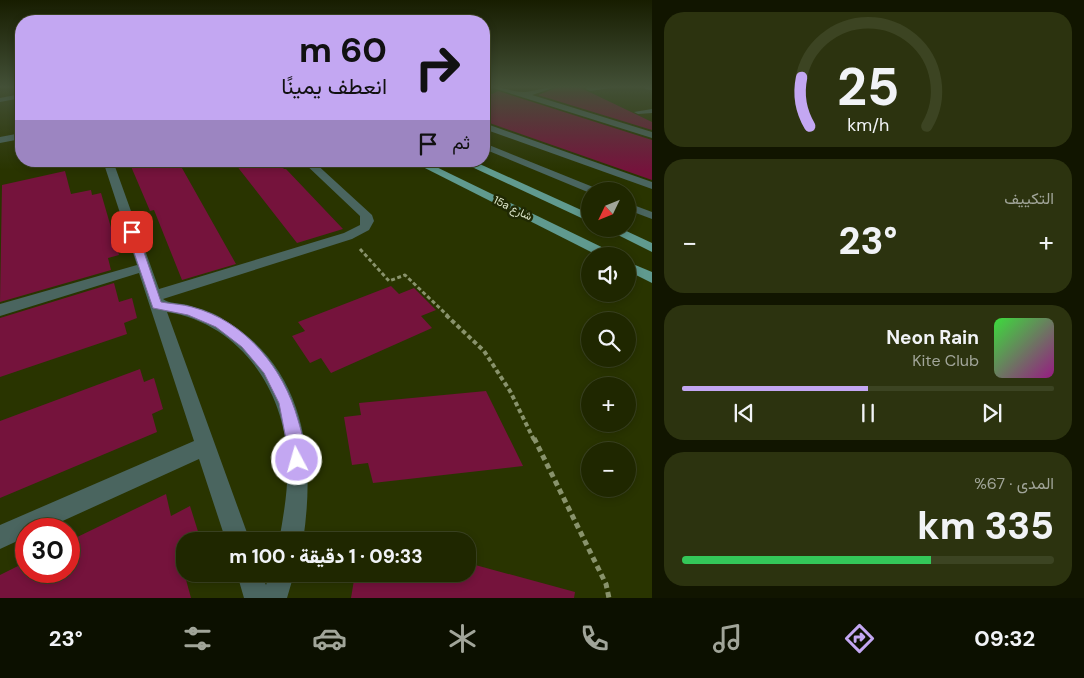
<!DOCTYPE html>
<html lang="ar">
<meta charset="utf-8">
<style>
body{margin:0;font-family:"DM Sans",Vazirmatn,sans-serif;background:#2c330f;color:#f1f3f6;direction:rtl;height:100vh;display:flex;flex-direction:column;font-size:19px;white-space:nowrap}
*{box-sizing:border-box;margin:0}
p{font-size:16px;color:#a1a599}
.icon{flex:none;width:28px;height:28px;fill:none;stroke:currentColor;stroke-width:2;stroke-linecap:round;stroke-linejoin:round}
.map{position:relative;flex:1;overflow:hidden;direction:ltr}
.details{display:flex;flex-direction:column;gap:12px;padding:12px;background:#111500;width:432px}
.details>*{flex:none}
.banner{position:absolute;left:15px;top:15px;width:475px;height:152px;border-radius:20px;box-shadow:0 2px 8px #0003,0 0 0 1px #3c4422;direction:rtl;background:#c3a7f2;color:#111;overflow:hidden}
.needle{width:32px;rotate:227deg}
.buttons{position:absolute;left:581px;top:182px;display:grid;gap:10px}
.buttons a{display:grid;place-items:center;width:55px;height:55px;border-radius:50%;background:#1f2700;box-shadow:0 2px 8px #0003,0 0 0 1px #3c4422;font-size:25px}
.speed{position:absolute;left:15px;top:518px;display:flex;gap:10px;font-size:25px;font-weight:700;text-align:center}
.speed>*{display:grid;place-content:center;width:65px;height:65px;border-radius:50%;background:#1f2700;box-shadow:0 2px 8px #0003,0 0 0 1px #3c4422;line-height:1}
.speed .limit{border:8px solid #d22;background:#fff;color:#111}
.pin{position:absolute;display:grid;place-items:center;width:42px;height:42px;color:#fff;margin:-21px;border-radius:10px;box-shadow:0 2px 8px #0006}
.me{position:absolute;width:55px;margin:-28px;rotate:354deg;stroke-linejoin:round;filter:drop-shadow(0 0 4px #0008)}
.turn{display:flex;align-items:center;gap:18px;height:105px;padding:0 20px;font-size:22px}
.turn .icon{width:65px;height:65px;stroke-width:2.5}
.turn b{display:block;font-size:35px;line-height:42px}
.then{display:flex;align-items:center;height:48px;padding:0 20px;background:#0003;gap:10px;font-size:19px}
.big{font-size:38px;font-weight:800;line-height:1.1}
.details .card{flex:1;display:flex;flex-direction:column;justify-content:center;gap:8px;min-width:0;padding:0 18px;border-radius:20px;background:#2c330f}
.details .dial{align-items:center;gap:0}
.dial svg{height:130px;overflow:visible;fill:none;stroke:#3c4422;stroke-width:7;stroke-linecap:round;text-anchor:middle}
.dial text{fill:#f1f3f6;stroke:none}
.song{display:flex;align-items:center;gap:15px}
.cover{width:60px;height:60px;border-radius:8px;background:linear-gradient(135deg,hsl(120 70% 55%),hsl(310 70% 35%))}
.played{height:5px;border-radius:2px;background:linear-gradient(90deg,#c3a7f2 50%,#3c4422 50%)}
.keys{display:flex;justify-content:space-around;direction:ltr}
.heat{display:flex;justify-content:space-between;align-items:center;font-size:28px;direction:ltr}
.charge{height:8px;border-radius:4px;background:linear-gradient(90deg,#34c759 67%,#3c4422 0)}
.trip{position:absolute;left:176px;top:532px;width:300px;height:50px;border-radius:20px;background:#1f2700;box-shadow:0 2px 8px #0003,0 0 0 1px #3c4422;font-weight:800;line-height:50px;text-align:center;direction:rtl}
.dock{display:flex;height:80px;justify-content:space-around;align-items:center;background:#0c1000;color:#a1a599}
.dock .icon{width:35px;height:35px}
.dock .current{color:#c3a7f2}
.dock b{font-size:22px;color:#f1f3f6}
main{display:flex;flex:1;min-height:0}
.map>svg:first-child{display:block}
.building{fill:#75133c}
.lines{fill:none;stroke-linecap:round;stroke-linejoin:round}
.path-far2{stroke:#89936c;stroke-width:3;stroke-dasharray:4 2.5;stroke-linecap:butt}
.path-far1{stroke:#89936c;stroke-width:4;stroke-dasharray:4.5 3;stroke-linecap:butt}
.path{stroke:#89936c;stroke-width:5;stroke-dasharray:5.5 4;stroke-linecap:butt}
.minor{fill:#4a655f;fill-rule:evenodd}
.major{fill:#609a8f;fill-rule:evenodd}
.route{fill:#c3a7f2;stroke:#7f6d9d}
.labels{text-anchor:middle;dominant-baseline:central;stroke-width:5;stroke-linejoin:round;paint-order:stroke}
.far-street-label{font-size:11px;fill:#e3ecd1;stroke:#202903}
</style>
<main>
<section class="details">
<div class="card dial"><svg viewBox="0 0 100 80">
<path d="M14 69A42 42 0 1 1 86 69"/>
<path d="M14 69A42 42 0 0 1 9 39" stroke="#c3a7f2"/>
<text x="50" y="56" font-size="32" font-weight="700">25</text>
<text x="50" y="72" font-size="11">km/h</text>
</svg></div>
<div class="card"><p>التكييف</p>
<div class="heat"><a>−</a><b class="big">23°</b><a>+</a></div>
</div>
<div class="card">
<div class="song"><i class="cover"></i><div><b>Neon Rain</b><p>Kite Club</p></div></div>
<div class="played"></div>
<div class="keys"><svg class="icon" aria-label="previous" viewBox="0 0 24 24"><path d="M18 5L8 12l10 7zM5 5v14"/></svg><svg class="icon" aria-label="pause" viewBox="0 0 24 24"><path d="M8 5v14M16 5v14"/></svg><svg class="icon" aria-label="next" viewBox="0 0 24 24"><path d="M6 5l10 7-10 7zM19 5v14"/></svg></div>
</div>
<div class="card"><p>المدى · 67%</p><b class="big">335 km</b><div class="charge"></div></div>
</section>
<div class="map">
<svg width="652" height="598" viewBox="0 0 652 598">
<rect width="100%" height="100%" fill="#293400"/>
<g class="building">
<polygon points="558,87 579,87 652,122 652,130 538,95"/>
<polygon points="484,91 492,94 498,91 652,140 652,180 484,121"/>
<polygon points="145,161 178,161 236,264 182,280 154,210 150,211 130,164"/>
<polygon points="253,161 277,161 284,169 286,169 343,229 297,243 236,165"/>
<polygon points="65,171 71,194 91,190 92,195 101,193 119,255 108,258 111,270 0,302 2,185"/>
<polygon points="114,283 119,302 132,298 137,318 124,323 127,334 0,377 0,318"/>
<polygon points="391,286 399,294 414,288 436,310 421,316 432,328 331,373 321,358 310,363 292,336 305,331 298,322"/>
<polygon points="140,369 144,382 154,378 163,409 152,414 157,432 0,498 0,421"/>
<polygon points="486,391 523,466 373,483 368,463 352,465 344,417 361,415 359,403"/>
<polygon points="166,494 171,516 190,506 201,541 185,541 185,576 191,598 0,598 0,575 26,562 26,571 69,571 69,541"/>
<polygon points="468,563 575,592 574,598 351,598 355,574 468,574"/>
</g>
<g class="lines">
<polyline class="path-far2" points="360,249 389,281 405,275 448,316"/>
<polyline class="path-far1" points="446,315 484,351 510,391 534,440"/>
<polyline class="path" points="534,438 606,584 609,598"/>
<g class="minor">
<path d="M 490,87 C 502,86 514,93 525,92 C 536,91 545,87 556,87 L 532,95 L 652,132 L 652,138 Z"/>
<polygon points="587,87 618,87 590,91 586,89"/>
<polygon points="644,87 652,87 652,90 645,89"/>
<polygon points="21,94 21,98 0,102 0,98"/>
<polygon points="652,109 652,113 638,114 634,112"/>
<polygon points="484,123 652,182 652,189 484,129"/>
<polygon points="21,133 21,139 0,143 0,137"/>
<polygon points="484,143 598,189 600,191 590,191 590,193 484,149"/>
<path d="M 103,161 L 113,161 L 159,289 L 344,233 L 360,225 L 360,216 L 302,161 L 313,161 L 372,215 L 374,221 L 369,230 L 352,239 L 163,299 C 168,304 183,303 191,306 C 202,309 214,313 223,319 C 305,367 316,455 303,541 L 279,541 C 284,513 289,485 287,457 C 284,388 238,323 167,312 L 250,541 L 226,541 L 199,459 L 45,529 L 26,529 L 26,537 L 0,549 L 0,525 L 194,441 L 139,273 L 0,316 L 0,304 L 137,265 Z"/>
<polygon points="628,203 652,212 652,219 628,210"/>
<polygon points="237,574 261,574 266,585 270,574 294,574 287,598 244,598"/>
</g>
<g class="major">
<polygon points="411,161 424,161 614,253 616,256 599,256"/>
<polygon points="459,161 473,161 590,214 590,222"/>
<polygon points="606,229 622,229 652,243 652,252"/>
<polygon points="628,262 652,272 652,283 628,271"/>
</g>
</g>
<linearGradient id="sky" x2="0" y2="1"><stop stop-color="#171d00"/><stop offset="0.51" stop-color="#435037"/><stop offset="1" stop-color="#435037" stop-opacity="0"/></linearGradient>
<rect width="652" height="170" fill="url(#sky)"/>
<path class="route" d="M 129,230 L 137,232 L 161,302 C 171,304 182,304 192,307 C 246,321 284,369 298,420 C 302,434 308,451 302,465 L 297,468 L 291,465 L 279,403 L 264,373 L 242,347 L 216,327 L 188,315 L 153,308 L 127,232 Z"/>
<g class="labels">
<g class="far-street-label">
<text transform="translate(513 208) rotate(26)">15a شارع</text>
</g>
</g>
</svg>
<div class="buttons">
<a><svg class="needle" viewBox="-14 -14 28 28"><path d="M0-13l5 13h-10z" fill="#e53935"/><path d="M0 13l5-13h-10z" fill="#a1a599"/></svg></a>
<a><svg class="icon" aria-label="sound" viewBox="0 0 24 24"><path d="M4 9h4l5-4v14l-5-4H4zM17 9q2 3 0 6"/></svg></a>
<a><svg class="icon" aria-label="search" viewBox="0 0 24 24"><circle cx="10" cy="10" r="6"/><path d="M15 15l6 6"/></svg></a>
<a>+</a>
<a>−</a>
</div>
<div class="speed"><div class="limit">30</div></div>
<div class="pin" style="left:132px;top:232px;background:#d93025"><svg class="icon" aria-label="arrive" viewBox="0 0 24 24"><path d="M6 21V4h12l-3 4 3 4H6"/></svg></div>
<svg class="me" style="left:297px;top:460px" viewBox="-20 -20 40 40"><circle r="17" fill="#c3a7f2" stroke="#fff" stroke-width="3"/><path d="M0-11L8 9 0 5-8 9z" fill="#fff"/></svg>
<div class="trip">09:33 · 1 دقيقة · 100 m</div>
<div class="banner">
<div class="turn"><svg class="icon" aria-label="right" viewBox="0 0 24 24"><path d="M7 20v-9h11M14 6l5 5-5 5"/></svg><div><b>60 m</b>انعطف يمينًا</div></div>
<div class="then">ثم<svg class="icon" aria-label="arrive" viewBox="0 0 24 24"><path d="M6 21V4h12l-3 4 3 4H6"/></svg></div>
</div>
</div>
</main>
<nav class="dock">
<b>09:32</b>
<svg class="icon current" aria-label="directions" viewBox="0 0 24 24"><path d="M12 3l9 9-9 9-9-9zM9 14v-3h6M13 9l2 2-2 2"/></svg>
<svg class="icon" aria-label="music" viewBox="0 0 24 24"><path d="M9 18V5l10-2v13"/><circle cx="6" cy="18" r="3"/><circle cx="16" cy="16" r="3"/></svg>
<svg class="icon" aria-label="phone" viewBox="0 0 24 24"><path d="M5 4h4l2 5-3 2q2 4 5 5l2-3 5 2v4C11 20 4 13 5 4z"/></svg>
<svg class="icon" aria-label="climate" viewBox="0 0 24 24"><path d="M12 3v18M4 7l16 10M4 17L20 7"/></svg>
<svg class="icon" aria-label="car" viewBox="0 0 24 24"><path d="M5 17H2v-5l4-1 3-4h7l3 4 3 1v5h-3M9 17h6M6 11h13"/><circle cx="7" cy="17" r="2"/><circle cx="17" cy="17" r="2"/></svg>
<svg class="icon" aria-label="filters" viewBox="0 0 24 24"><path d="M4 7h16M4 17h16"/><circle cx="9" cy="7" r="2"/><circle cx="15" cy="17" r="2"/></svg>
<b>23°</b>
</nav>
